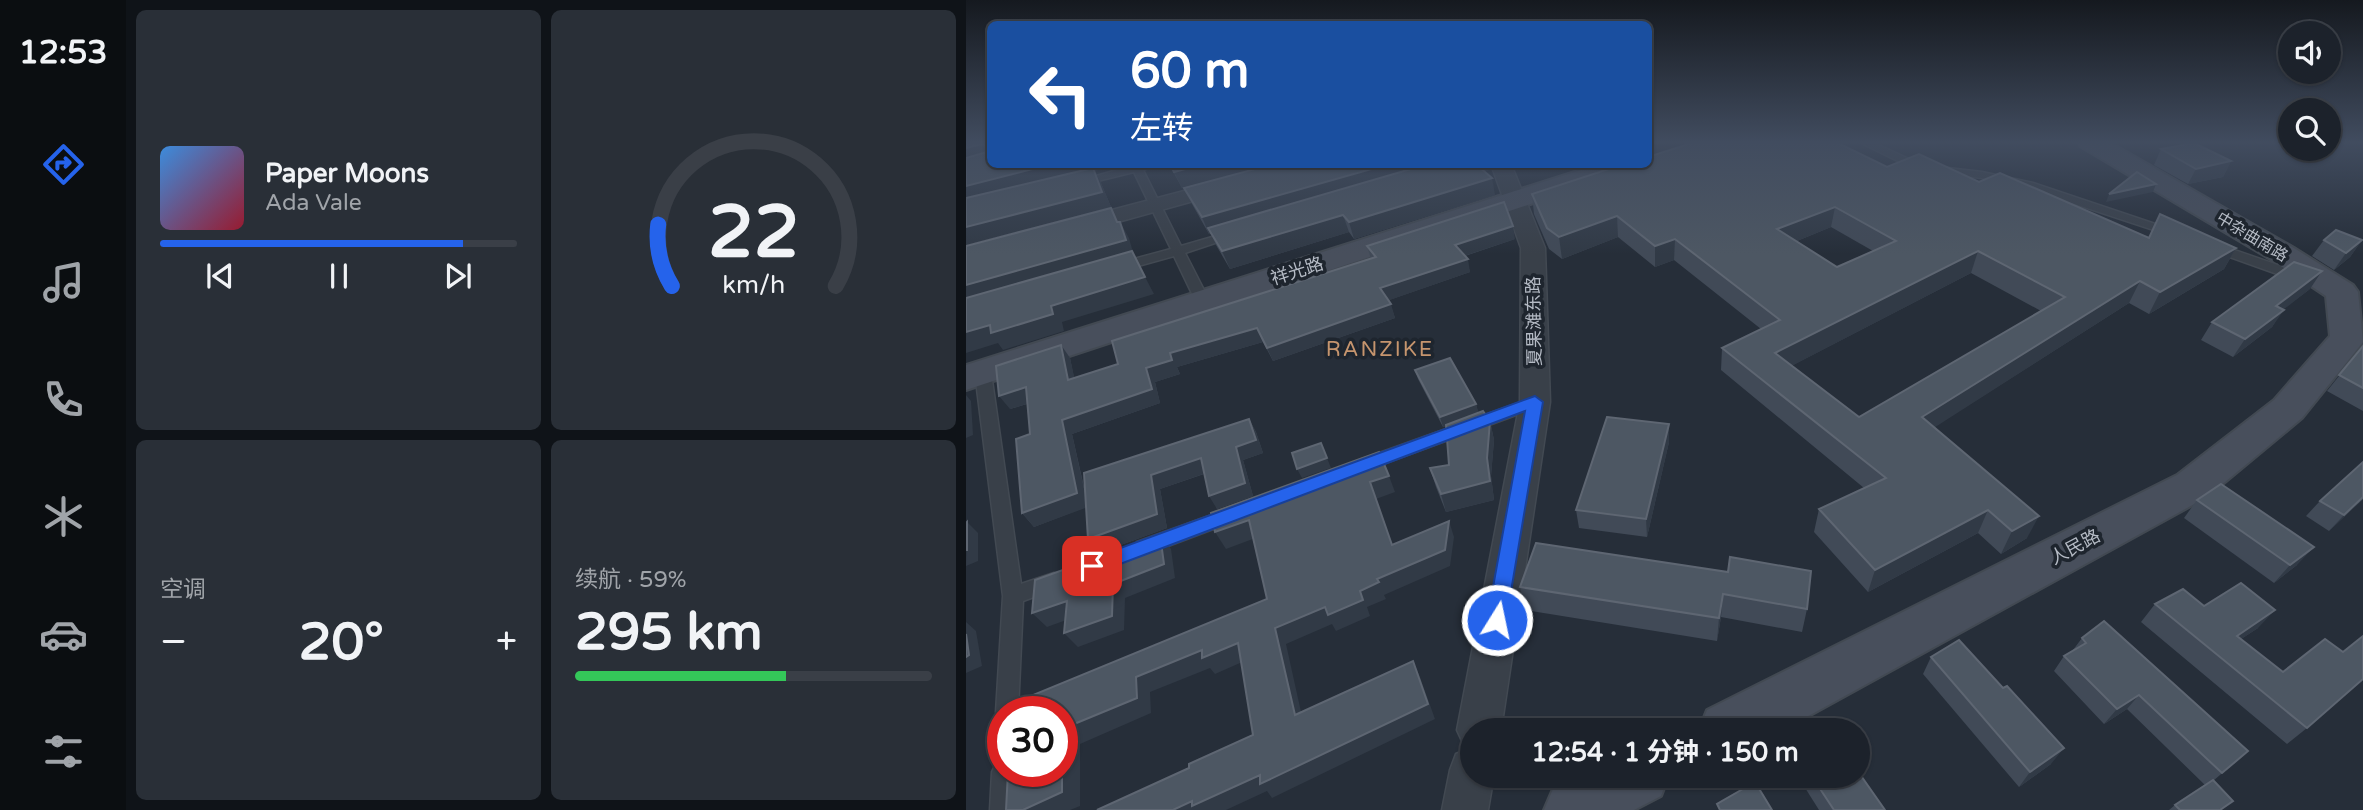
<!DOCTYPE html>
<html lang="zh">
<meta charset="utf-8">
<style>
body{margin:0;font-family:"Varela Round","Noto Sans SC",sans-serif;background:#292f37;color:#f1f3f6;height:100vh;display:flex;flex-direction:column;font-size:26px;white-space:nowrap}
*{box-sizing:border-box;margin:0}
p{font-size:23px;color:#a0a4a9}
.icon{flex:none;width:38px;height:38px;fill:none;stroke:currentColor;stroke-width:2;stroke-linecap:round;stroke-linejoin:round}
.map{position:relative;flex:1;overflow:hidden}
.drawer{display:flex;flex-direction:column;gap:10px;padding:10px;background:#0f1318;width:840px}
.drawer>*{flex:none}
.banner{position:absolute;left:21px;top:21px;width:665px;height:147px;border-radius:10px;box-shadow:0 2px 5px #0004,0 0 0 2px #3a3f47;background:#1a4fa0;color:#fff;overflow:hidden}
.controls{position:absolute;left:1312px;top:21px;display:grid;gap:14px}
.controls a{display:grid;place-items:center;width:63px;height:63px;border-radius:50%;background:#1c222b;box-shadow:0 2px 5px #0004,0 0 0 2px #3a3f47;font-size:35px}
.speed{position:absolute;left:21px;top:696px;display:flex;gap:14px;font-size:35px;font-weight:700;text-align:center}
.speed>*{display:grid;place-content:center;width:91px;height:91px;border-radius:50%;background:#1c222b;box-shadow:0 2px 5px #0004,0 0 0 2px #3a3f47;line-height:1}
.speed .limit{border:10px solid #d22;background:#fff;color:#111}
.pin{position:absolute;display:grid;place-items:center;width:60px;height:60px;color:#fff;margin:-30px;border-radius:14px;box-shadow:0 4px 10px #0006}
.me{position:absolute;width:77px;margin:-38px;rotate:10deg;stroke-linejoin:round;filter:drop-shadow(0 0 5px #0008)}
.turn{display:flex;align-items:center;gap:24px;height:147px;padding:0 28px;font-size:32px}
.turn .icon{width:91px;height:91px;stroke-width:2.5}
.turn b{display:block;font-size:49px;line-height:60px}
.big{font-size:52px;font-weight:700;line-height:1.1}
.drawer .tile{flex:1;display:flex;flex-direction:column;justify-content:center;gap:10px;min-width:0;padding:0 24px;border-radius:10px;background:#292f37}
.drawer .dial{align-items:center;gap:0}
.dial svg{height:182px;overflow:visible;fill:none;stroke:#3a3f47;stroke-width:7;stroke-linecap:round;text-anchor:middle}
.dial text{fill:#f1f3f6;stroke:none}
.song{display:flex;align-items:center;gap:21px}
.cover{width:84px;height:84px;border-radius:10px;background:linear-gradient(135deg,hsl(210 70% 55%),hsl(350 70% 35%))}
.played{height:7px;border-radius:4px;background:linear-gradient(90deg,#2563eb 85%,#3a3f47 85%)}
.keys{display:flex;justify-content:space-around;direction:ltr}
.heat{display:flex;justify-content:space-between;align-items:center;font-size:38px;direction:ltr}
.charge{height:10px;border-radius:5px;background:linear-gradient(90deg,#34c759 59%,#3a3f47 0)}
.drawer .tiles{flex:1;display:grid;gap:10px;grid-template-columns:repeat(2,1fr)}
.trip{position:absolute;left:494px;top:718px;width:410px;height:70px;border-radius:35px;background:#1c222b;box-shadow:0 2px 5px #0004,0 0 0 2px #3a3f47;font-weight:700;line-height:70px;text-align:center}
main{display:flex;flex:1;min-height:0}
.menu{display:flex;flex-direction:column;width:126px;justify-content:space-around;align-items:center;background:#0b0e11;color:#a0a4a9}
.menu .icon{width:49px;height:49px}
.menu .current{color:#2563eb}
.menu b{font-size:32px;color:#f1f3f6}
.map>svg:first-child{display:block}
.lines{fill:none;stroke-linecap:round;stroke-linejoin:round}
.lane-casing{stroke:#424952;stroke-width:3}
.street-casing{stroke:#424952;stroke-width:3}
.secondary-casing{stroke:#424952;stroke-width:4}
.lane{fill:#394049;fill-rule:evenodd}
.street{fill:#394049;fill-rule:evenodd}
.secondary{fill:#484f5c;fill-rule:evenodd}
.wall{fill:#414a57;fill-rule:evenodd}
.shaded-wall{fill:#313a46}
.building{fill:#4d5763;stroke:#5e6672;stroke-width:2;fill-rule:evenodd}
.route{fill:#2563eb;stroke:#184099;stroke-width:2}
.labels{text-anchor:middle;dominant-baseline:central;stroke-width:7;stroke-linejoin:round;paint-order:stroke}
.far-street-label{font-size:16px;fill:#b5bbc5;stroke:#1e252e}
.street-label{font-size:18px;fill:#b5bbc5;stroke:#1e252e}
.quarter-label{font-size:21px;letter-spacing:2px;fill:#c6956e;stroke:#1e252e}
</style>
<main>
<nav class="menu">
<b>12:53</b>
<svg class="icon current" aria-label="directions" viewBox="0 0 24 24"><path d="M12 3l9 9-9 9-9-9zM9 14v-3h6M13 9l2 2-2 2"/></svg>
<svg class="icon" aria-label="music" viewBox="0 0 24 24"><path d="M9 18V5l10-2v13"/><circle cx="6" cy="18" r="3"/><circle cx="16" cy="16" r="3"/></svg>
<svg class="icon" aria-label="phone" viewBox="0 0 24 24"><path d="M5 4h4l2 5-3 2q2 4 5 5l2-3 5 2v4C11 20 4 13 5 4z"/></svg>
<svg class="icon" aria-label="climate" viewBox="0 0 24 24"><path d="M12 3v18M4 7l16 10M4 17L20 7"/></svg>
<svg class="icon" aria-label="car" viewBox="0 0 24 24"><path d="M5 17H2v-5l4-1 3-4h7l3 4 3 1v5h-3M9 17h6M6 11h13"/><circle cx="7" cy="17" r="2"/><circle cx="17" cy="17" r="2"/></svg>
<svg class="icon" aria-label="filters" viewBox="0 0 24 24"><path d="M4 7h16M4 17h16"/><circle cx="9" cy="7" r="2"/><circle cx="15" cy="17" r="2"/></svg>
</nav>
<section class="drawer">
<div class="tiles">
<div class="tile">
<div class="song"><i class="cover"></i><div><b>Paper Moons</b><p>Ada Vale</p></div></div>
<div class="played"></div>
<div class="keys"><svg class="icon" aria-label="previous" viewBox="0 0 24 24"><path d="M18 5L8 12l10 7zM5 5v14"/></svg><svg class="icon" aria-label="pause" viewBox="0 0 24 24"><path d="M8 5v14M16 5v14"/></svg><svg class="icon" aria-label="next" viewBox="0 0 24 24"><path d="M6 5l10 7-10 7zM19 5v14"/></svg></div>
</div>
<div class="tile dial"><svg viewBox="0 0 100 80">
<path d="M14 69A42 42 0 1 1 86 69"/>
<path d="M14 69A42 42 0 0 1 8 42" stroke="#2563eb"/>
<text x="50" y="56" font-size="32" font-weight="700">22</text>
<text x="50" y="72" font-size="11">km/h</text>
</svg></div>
<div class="tile"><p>空调</p>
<div class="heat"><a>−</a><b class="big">20°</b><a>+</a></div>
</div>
<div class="tile"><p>续航 · 59%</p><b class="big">295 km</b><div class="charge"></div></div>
</div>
</section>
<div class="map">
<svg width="1397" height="810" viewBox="0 0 1397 810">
<rect width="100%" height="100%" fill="#262e39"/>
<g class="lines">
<g class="lane-casing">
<g id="lane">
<polygon points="891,141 904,141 956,165 1016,172 1067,183 1213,232 1207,236 1203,235 1060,188 1016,178 950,170"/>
<polygon points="164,164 192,164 177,170 215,246 267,231 273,235 219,253 244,302 242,305 237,306 230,302 208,256 154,271 148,267 149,264 205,249 168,172 111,186 106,183 165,166"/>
<polygon points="1248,243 1341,275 1342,278 1336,282 1331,281 1244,250 1244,244"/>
<polygon points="17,368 25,373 55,584 88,573 95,575 98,581 95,587 57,601 52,712 37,712 37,721 33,720 30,712 37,596 9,373"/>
<polygon points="569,397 575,398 577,402 575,406 403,469 391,469 388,465 391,461"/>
<polygon points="265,508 271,510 274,515 271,520 178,555 171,552 169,547 171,542"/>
<polygon points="37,761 37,772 50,772 48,810 24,810 26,772 30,764"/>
</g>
</g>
<g class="street-casing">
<g id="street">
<polygon points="525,164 545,164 579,248 584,402 535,730 506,730 506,775 528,775 522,810 476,810 484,770 490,754 505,748 498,745 491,730 554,402 555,248"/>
<polygon points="260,180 267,182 270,186 267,190 112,233 104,231 101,226 104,221"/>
</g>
</g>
<g class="secondary-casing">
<g id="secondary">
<polygon points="1111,141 1141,141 1328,248 1387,285 1392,292 1397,342 1336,418 1241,497 817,730 733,730 741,710 1211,475 1308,400 1364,336 1360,296 1306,260 1114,146"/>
<polygon points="634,164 674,164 671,169 0,390 0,365"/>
<polygon points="613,775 703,775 695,796 668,810 578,810 587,789"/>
</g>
</g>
<use href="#lane" class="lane"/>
<use href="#street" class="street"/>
<use href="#secondary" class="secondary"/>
</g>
<g class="wall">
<polygon points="0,141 24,141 24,164 131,164 133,169 129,171 135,183 145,207 0,245"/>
<path d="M 873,143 L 921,167 L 1013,182 L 1183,238 L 1270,248 L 1258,269 L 1183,314 L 1163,303 L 968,427 L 1061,538 L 1035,554 L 1012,533 L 902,592 L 848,532 L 853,509 L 898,488 L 755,370 L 756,348 L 795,329 L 708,260 L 689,267 L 652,237 L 596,259 L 583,249 L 568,214 L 566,194 ZM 865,227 L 907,251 L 871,267 L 831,241 ZM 1005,273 L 1075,311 L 893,417 L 825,366 Z"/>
<polygon points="1195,149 1265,161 1257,177 1222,184 1188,165"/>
<polygon points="203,164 307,164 524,170 517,171 529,195 388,239 383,232 264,269 250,245 245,234 243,234 226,204 218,188 216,188"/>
<polygon points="549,239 499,256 504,272 423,300 429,318 307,361 297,342 211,367 214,374 189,382 194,403 106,434 120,496 283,419 290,432 297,453 277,460 287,496 251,509 238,474 194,489 201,528 133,553 120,507 68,527 56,513 64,434 61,404 44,409 95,345 104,358 108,378 152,364 405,259 401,246"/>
<polygon points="1358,240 1396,240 1384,257 1368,270 1346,256"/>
<polygon points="1344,289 1317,309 1306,327 1267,357 1235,340 1246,322"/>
<polygon points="1397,346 1397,411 1361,391"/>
<polygon points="449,370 510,404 512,413 524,421 528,440 525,476 528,500 480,512 470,487 464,468 483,465 480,426 477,427 452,379"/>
<polygon points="703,442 681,537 613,528 610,510"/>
<polygon points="1397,462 1397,499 1363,531 1340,516 1354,501"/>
<polygon points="1231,500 1331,565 1308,583 1218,518"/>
<polygon points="570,543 841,609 836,632 755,617 751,641 559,610 554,587"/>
<polygon points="1189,604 1238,606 1292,628 1275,639 1341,728 1321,744 1175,622"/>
<polygon points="1116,638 1282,751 1247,781 1257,809 1255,810 1203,810 1209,805 1239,785 1161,709 1138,724 1088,671 1098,656 1107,650"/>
<polygon points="965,657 1085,764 1053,787 957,674"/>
<polygon points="831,775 891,775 919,810 853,810"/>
</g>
<g class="shaded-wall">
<polygon points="682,141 701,141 682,147"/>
<polygon points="16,144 24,157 0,165 0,148"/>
<polygon points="1265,161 1257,177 1222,184 1230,169"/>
<polygon points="86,164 131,164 133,169 129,171 135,183 145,207 0,245 0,186"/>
<polygon points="238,164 307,164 216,188 208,172"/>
<polygon points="423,164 483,164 242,228 245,234 243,234 236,217"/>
<polygon points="502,164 523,164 524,170 503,173"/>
<polygon points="549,164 566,164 549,167"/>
<polygon points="526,178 529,195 388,239 383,222"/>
<polygon points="1190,184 1187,192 1140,202 1143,194"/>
<polygon points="869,207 865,227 809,250 811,229"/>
<polygon points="377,215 383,232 264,269 256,251"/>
<polygon points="651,216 652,237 596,259 593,237"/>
<polygon points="154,222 163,238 168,256 188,294 96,322 98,331 37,350 32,343 0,353 0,332 24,325 87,314 0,305 0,285"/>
<polygon points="547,226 549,239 492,258 489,245"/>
<polygon points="709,239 708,260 689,267 689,246"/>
<polygon points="1396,240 1384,257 1368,270 1380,253"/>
<polygon points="1270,248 1258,269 1183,314 1194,292"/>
<polygon points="1012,251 1005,273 806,376 809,353"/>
<polygon points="502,259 504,272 418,302 414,288"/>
<polygon points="1356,271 1344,289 1299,324 1310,306"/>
<polygon points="1174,281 1163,303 949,440 956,417"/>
<polygon points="425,304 429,318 307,361 301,348"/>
<polygon points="1318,310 1306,327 1267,357 1279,339"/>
<polygon points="291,328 297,342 211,367 214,374 189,382 194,403 106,434 122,507 68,527 56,513 96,420 204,353"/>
<polygon points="95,345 104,358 112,394 102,380"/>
<polygon points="60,387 70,401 44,409 33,396"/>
<polygon points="0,395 5,401 7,435 0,438"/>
<polygon points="510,404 513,414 477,427 474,417"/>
<polygon points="283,419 290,432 297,453 277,460 287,496 251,509 243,496 270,447"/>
<polygon points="524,421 528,440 525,476 528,500 480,512 475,494 521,458"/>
<polygon points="703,424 703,442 681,537 680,519"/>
<polygon points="355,443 365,468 336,478 331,469"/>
<polygon points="235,458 243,472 194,489 201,528 133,553 122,539 185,475"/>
<polygon points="423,476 429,492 410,499 404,482"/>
<polygon points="1397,497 1397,499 1363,531 1378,515"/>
<polygon points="1022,510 1012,533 902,592 909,570"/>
<polygon points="1073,516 1061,538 1035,554 1046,531"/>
<polygon points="283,520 292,537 260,549 249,532"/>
<polygon points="483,521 488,537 484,566 418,595 420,599 401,607 404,616 370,631 366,624 320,644 339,730 329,715 309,628 394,591 411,579"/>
<polygon points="1,522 12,533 12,561 0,566"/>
<polygon points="194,535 205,549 209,578 159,598 158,630 112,647 98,633"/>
<polygon points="1348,547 1331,565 1308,583 1324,565"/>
<polygon points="757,594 755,617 751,641 753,618"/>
<polygon points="101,601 114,615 81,627 66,613"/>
<polygon points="1309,610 1292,628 1254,653 1271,636"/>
<polygon points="0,622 10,631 16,666 0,673"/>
<polygon points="272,643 283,659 249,674 244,668 184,692 185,713 114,744 114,806 104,810 57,810 96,729 170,677 236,650"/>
<polygon points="447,661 454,677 469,719 306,798 301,791 260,810 207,810"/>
<polygon points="1173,695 1161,709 1138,724 1151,709"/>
<polygon points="1098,748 1085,764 1053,787 1064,772"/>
</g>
<g class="building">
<polygon points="0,141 24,141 24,147 16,144 0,148"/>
<path d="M 732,141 L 868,141 L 921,167 L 953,154 L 1013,182 L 1034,173 L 1183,238 L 1194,214 L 1270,248 L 1194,292 L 1174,281 L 956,417 L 1073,516 L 1046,531 L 1022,510 L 909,570 L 853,509 L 920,478 L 756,348 L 814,320 L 709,239 L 689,246 L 651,216 L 593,237 L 581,228 L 566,194 L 658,164 L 682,164 L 682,157 ZM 869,207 L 930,241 L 871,267 L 811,229 ZM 1012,251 L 1099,297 L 893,417 L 809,353 Z"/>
<polygon points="1228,143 1265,161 1230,169 1195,149"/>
<polygon points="24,151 24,164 86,164 0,186 0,158"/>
<polygon points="204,164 238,164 208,172"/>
<polygon points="308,164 423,164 236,217 218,188"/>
<polygon points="462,164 510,164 526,178 383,222 377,215 256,251 242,228"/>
<polygon points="127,168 136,192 0,227 0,198"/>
<polygon points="1171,172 1190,184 1143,194"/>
<polygon points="538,202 547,226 489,245 502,259 414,288 425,304 301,348 291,328 204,353 206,360 180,368 186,389 96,420 111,493 56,513 50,439 64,434 60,387 33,396 30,366 95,345 102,380 152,364 146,341 410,257 401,246"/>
<polygon points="145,208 151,222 154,222 160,240 0,285 0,246"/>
<polygon points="1370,230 1396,240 1380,253 1358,240"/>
<polygon points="166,251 179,277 85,306 87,314 25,333 24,325 0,332 0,298"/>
<polygon points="1328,262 1356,271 1310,306 1318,310 1279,339 1246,322"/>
<polygon points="1397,346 1397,388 1373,375"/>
<polygon points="484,358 510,404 474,417 449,370"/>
<polygon points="517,411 524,421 521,458 524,481 475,494 464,468 483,465 480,425"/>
<polygon points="641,417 703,424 680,519 610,510"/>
<polygon points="283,419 290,440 270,447 279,483 243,496 235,458 185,475 191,514 122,539 118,473"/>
<polygon points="355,443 361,458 331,469 326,453"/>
<polygon points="413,452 423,476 404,482 426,545 483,521 479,550 411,579 413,582 394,591 397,600 362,615 359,607 309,628 329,715 447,661 462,704 294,784 294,775 226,806 226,801 207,810 131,810 223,768 223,764 287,735 272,643 236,658 236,650 170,677 171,698 96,729 96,744 96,712 50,712 50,702 301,599 283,520 249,532 245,513"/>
<polygon points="1397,462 1397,497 1378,515 1354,501"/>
<polygon points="1255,484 1348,547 1324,565 1231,500"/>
<polygon points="1,522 1,550 0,550 0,523"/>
<polygon points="194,535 198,564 147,584 146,616 98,633 101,601 66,613 69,580"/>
<polygon points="570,543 762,572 764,557 845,571 841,609 757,594 753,618 554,587"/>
<polygon points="1275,583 1309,610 1271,636 1317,672 1359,639 1377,652 1397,636 1397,679 1341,728 1189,604 1217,589 1238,606"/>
<polygon points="1138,621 1282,751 1256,773 1173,695 1151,709 1098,656 1120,643 1116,638"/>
<polygon points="0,634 3,655 0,657"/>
<polygon points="993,640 1037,688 1041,686 1098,748 1064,772 965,657"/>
<polygon points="854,719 862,730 836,730"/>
<polygon points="891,770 919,810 868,810 845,775 891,775"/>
<polygon points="42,772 96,772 96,792 57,810 40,810"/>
<polygon points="1247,780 1267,801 1254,810 1214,810 1209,805"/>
<polygon points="789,782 806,810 754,810 751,804"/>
</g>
<linearGradient id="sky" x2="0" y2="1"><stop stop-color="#15191f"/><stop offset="0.56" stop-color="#414c5f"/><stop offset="1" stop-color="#414c5f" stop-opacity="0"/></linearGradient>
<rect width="1397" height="254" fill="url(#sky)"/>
<polygon class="route" points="569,396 577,402 539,627 531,630 524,627 521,620 559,411 133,572 126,575 119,572 116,566 119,561"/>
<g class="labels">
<g class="far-street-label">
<text transform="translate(1286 237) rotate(31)">中杂曲南路</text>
</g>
<g class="street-label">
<text transform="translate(331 271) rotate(-18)">祥光路</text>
<text transform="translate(568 321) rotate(-91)">夏果滩东路</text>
<text transform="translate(1109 547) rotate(-28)">人民路</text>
</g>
<g class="quarter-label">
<text x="414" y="349">RANZIKE</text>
</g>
</g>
</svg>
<div class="controls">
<a><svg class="icon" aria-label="sound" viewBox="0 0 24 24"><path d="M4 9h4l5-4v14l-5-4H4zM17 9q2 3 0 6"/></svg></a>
<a><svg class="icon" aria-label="search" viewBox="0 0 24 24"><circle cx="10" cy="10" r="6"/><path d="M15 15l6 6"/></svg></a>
</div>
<div class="speed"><div class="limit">30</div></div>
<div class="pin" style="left:126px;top:566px;background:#d93025"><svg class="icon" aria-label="arrive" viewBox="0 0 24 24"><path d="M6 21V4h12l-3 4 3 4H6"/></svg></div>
<svg class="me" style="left:531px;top:620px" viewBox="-20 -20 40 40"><circle r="17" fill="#2563eb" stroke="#fff" stroke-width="3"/><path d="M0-11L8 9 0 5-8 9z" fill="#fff"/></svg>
<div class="trip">12:54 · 1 分钟 · 150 m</div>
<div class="banner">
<div class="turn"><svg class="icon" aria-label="left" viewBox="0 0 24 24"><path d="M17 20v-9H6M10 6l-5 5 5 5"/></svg><div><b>60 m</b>左转</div></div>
</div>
</div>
</main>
